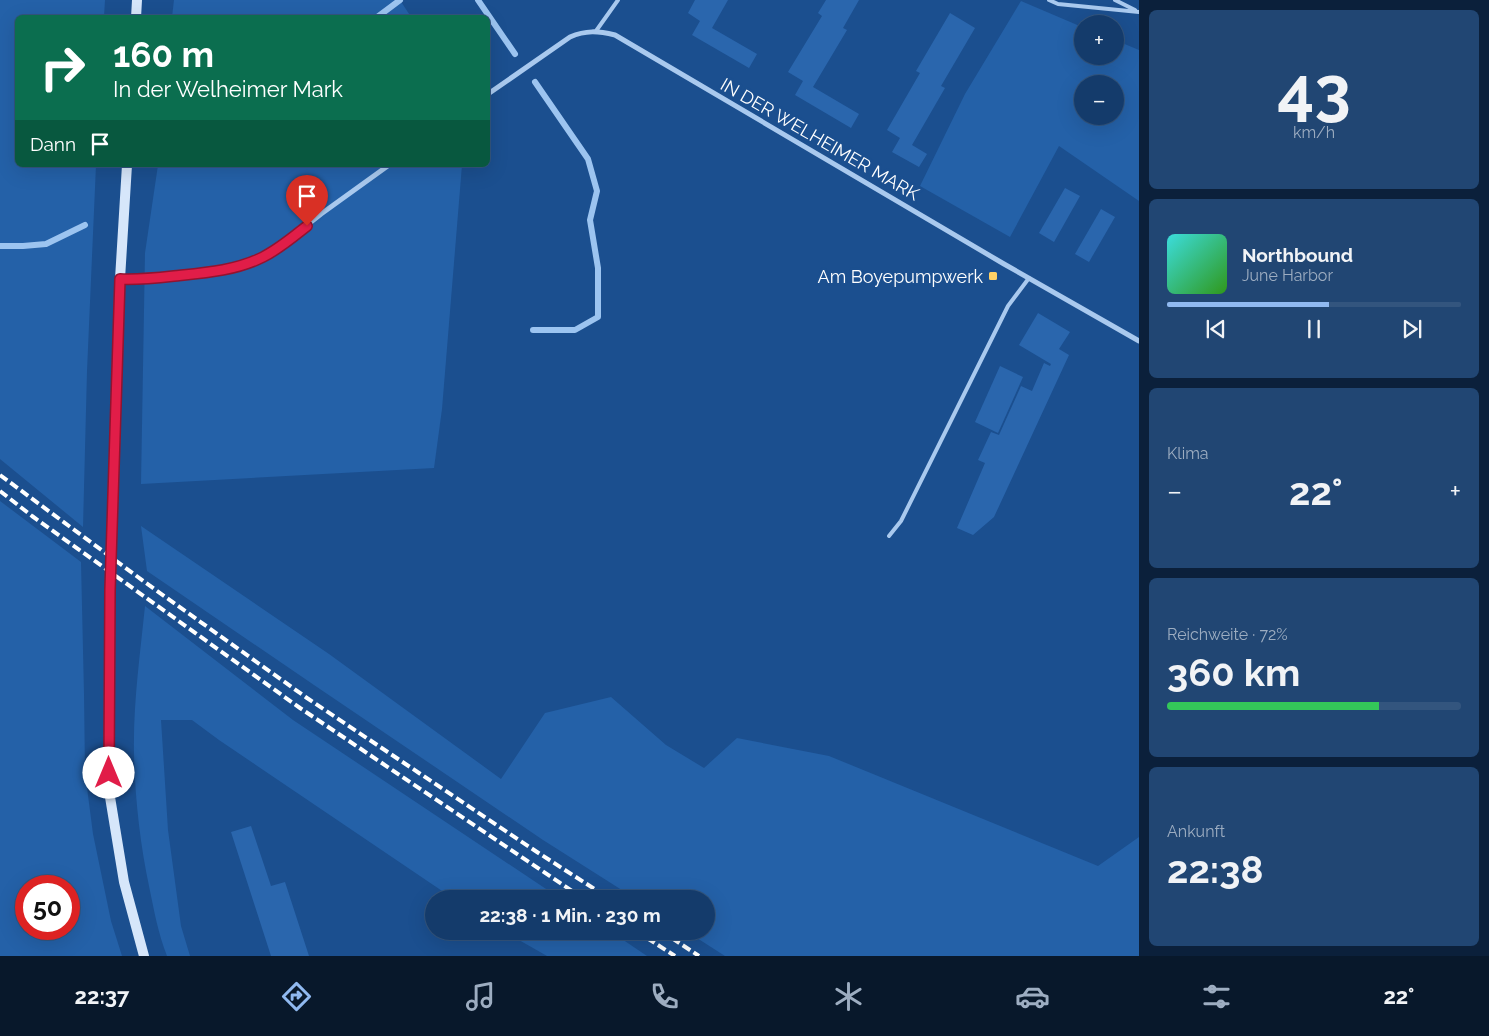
<!DOCTYPE html>
<html lang="de">
<meta charset="utf-8">
<style>
body{margin:0;font-family:Raleway,sans-serif;background:#214673;color:#f1f3f6;height:100vh;display:flex;flex-direction:column;font-size:19px;white-space:nowrap}
*{box-sizing:border-box;margin:0}
p{font-size:16px;color:#9dadc1}
.icon{flex:none;width:28px;height:28px;fill:none;stroke:currentColor;stroke-width:2;stroke-linecap:round;stroke-linejoin:round}
.map{position:relative;flex:1;overflow:hidden}
.side{display:flex;flex-direction:column;gap:10px;padding:10px;background:#0b203b;width:350px}
.side>*{flex:none}
.hud{position:absolute;left:15px;top:15px;width:475px;height:152px;border-radius:8px;box-shadow:0 5px 20px #0002,0 0 0 1px #33557e;background:#0b6e4f;color:#fff;overflow:hidden}
.tools{position:absolute;left:1074px;top:15px;display:grid;gap:10px}
.tools a{display:grid;place-items:center;width:50px;height:50px;border-radius:50%;background:#143b6b;box-shadow:0 5px 20px #0002,0 0 0 1px #33557e;font-size:25px}
.speed{position:absolute;left:15px;top:875px;display:flex;gap:10px;font-size:25px;font-weight:700;text-align:center}
.speed>*{display:grid;place-content:center;width:65px;height:65px;border-radius:50%;background:#143b6b;box-shadow:0 5px 20px #0002,0 0 0 1px #33557e;line-height:1}
.speed .limit{border:8px solid #d22;background:#fff;color:#111}
.pin{position:absolute;display:grid;place-items:center;width:42px;height:42px;color:#fff;margin:-51px -21px;border-radius:50% 50% 50% 0;rotate:-45deg;box-shadow:0 0 5px #0007}
.pin .icon{rotate:45deg}
.me{position:absolute;width:55px;margin:-28px;rotate:0deg;stroke-linejoin:round;filter:drop-shadow(0 0 4px #0008)}
.turn{display:flex;align-items:center;gap:18px;height:105px;padding:0 15px;font-size:22px}
.turn .icon{width:65px;height:65px;stroke-width:2.5}
.turn b{display:block;font-size:35px;line-height:42px}
.then{display:flex;align-items:center;height:48px;padding:0 15px;background:#0003;gap:10px;font-size:19px}
.big{font-size:38px;font-weight:700;line-height:1.1}
.side .tile{flex:1;display:flex;flex-direction:column;justify-content:center;gap:8px;min-width:0;padding:0 18px;border-radius:8px;background:#214673}
.side .dial{align-items:center;gap:0}
.dial b{font-size:65px;line-height:1}
.song{display:flex;align-items:center;gap:15px}
.cover{width:60px;height:60px;border-radius:8px;background:linear-gradient(135deg,hsl(180 70% 55%),hsl(110 70% 35%))}
.played{height:5px;border-radius:2px;background:linear-gradient(90deg,#90b9f0 55%,#33557e 55%)}
.keys{display:flex;justify-content:space-around;direction:ltr}
.heat{display:flex;justify-content:space-between;align-items:center;font-size:28px;direction:ltr}
.charge{height:8px;border-radius:4px;background:linear-gradient(90deg,#34c759 72%,#33557e 0)}
.trip{position:absolute;left:425px;top:890px;width:290px;height:50px;border-radius:25px;background:#143b6b;box-shadow:0 5px 20px #0002,0 0 0 1px #33557e;font-weight:700;line-height:50px;text-align:center}
.menu{display:flex;height:80px;justify-content:space-around;align-items:center;background:#08182b;color:#9dadc1}
.menu .icon{width:35px;height:35px}
.menu .active{color:#90b9f0}
.menu b{font-size:22px;color:#f1f3f6}
main{display:flex;flex:1;min-height:0}
.map>svg:first-child{display:block}
.green{fill:#2461a8;fill-rule:evenodd}
.lines{fill:none;stroke-linecap:round;stroke-linejoin:round}
.stream{stroke:#9cc4f0;stroke-width:6}
.building{fill:#2a66ad}
.service{stroke:#a9c9ee;stroke-width:4}
.minor{stroke:#a9c9ee;stroke-width:5}
.secondary{stroke:#d6e6fa;stroke-width:10}
.rail{stroke:#fff;stroke-width:4;stroke-dasharray:9 4;stroke-linecap:butt}
.route-casing{stroke:#92132f;stroke-width:12}
.route{stroke:#e11d48;stroke-width:9}
.poi-dot{fill:#ffd166;stroke:#1b4f8f;stroke-width:2}
.labels{text-anchor:middle;dominant-baseline:central;stroke-width:5;stroke-linejoin:round;paint-order:stroke}
.street-label{font-size:18px;fill:#fff;stroke:#1b4f8f}
.poi-label{font-size:18px;fill:#fff;stroke:#1b4f8f;text-anchor:end}
</style>
<main>
<div class="map">
<svg width="1139" height="956" viewBox="0 0 1139 956">
<rect width="100%" height="100%" fill="#1b4f8f"/>
<g class="green">
<polygon points="0,0 105,0 104,17 18,18 18,165 96,165 87,371 83,527 0,459"/>
<polygon points="174,0 400,0 411,17 172,17"/>
<path d="M 1021,1 L 1082,27 L 1082,56 L 1115,56 L 1115,40 L 1139,50 L 1139,201 L 1059,146 L 1010,237 L 920,186 L 965,94 ZM 1082,84 L 1115,84 L 1115,116 L 1082,116 Z"/>
<polygon points="158,165 462,165 442,409 434,468 141,484 145,253"/>
<path d="M 0,501 L 81,562 L 84,694 L 85,772 L 93,834 L 111,921 L 122,956 L 0,956 ZM 69,886 L 69,929 L 26,929 L 26,886 Z"/>
<polygon points="141,526 329,654 501,779 545,713 611,697 666,745 704,768 737,738 829,756 1098,866 1139,837 1139,956 725,956 686,931 706,931 706,899 636,899 543,840 314,685 147,571"/>
<path d="M 145,606 L 293,720 L 561,899 L 454,899 L 219,740 L 192,720 L 161,720 L 168,830 L 181,926 L 190,956 L 167,956 C 158,933 154,910 149,886 C 140,843 135,798 134,754 C 133,705 140,655 145,606 Z"/>
<polygon points="503,931 610,931 647,956 547,956"/>
</g>
<g class="lines">
<g class="stream">
<polyline points="478,0 515,54"/>
<polyline points="376,18 400,0"/>
<polyline points="0,246 23,246 46,244 85,225"/>
<polyline points="533,330 575,330 598,317 598,268 590,220 597,191 588,159 535,82"/>
</g>
</g>
<g class="building">
<polygon points="695,0 728,0 712,28 757,54 749,68 692,35 700,21 688,13"/>
<polygon points="826,0 859,0 843,28 847,30 813,87 859,114 851,128 795,95 803,81 788,72 822,16 818,13"/>
<polygon points="950,13 975,28 941,86 945,88 912,145 927,154 919,167 892,152 900,138 887,130 920,73 916,71"/>
<polygon points="1065,188 1080,196 1054,242 1039,233"/>
<polygon points="1101,209 1115,217 1089,262 1075,254"/>
<polygon points="1038,313 1070,332 1059,349 1069,355 994,517 973,535 957,528 985,463 978,460 991,432 999,435 1021,386 1032,391 1044,363 1050,366 1051,364 1019,345"/>
<polygon points="1000,366 1023,377 998,433 975,422"/>
<polygon points="251,826 271,886 285,882 309,956 271,956 231,832"/>
</g>
<g class="lines">
<g class="service">
<polyline points="1049,0 1058,4 1139,12"/>
<polyline points="1115,0 1135,10"/>
<polyline points="596,31 618,0"/>
<polyline points="889,536 901,521 1008,306 1029,278"/>
</g>
<g class="minor">
<path d="M 488,94 L 570,37 C 586,30 598,31 615,35 L 1004,264 L 1139,341"/>
<polyline points="120,279 134,280 214,272 239,267 262,257 278,248 321,214 389,165"/>
</g>
<g class="secondary">
<polyline points="136,18 137,0"/>
<polyline points="127,165 120,279 110,590 109,791 124,882 144,956"/>
</g>
<g class="rail">
<polyline points="0,475 146,583 307,698 537,852 610,899"/>
<polyline points="0,491 32,516 300,708 584,899"/>
<polyline points="636,931 675,956"/>
<polyline points="661,931 699,956"/>
</g>
</g>
<g class="lines">
<g class="route-casing">
<path id="route" d="M 109,773 L 110,590 L 120,279 C 138,280 156,278 174,276 C 204,273 235,271 263,257 C 279,249 293,237 307,226"/>
</g>
<use href="#route" class="route"/>
</g>
<rect class="poi-dot" x="988" y="271" width="10" height="10" rx="2.5"/>
<g class="labels">
<g class="street-label">
<text transform="translate(820 139) rotate(30)">IN DER WELHEIMER MARK</text>
</g>
<g class="poi-label">
<text x="983" y="276">Am Boyepumpwerk</text>
</g>
</g>
</svg>
<div class="tools">
<a>+</a>
<a>−</a>
</div>
<div class="speed"><div class="limit">50</div></div>
<div class="pin" style="left:307px;top:226px;background:#d93025"><svg class="icon" aria-label="arrive" viewBox="0 0 24 24"><path d="M6 21V4h12l-3 4 3 4H6"/></svg></div>
<svg class="me" style="left:109px;top:773px" viewBox="-20 -20 40 40"><circle r="19" fill="#fff"/><path d="M0-13L10 11 0 6-10 11z" fill="#e11d48"/></svg>
<div class="trip">22:38 · 1 Min. · 230 m</div>
<div class="hud">
<div class="turn"><svg class="icon" aria-label="right" viewBox="0 0 24 24"><path d="M7 20v-9h11M14 6l5 5-5 5"/></svg><div><b>160 m</b>In der Welheimer Mark</div></div>
<div class="then">Dann<svg class="icon" aria-label="arrive" viewBox="0 0 24 24"><path d="M6 21V4h12l-3 4 3 4H6"/></svg></div>
</div>
</div>
<section class="side">
<div class="tile dial"><b>43</b><p>km/h</p></div>
<div class="tile">
<div class="song"><i class="cover"></i><div><b>Northbound</b><p>June Harbor</p></div></div>
<div class="played"></div>
<div class="keys"><svg class="icon" aria-label="previous" viewBox="0 0 24 24"><path d="M18 5L8 12l10 7zM5 5v14"/></svg><svg class="icon" aria-label="pause" viewBox="0 0 24 24"><path d="M8 5v14M16 5v14"/></svg><svg class="icon" aria-label="next" viewBox="0 0 24 24"><path d="M6 5l10 7-10 7zM19 5v14"/></svg></div>
</div>
<div class="tile"><p>Klima</p>
<div class="heat"><a>−</a><b class="big">22°</b><a>+</a></div>
</div>
<div class="tile"><p>Reichweite · 72%</p><b class="big">360 km</b><div class="charge"></div></div>
<div class="tile"><p>Ankunft</p><b class="big">22:38</b></div>
</section>
</main>
<nav class="menu">
<b>22:37</b>
<svg class="icon active" aria-label="directions" viewBox="0 0 24 24"><path d="M12 3l9 9-9 9-9-9zM9 14v-3h6M13 9l2 2-2 2"/></svg>
<svg class="icon" aria-label="music" viewBox="0 0 24 24"><path d="M9 18V5l10-2v13"/><circle cx="6" cy="18" r="3"/><circle cx="16" cy="16" r="3"/></svg>
<svg class="icon" aria-label="phone" viewBox="0 0 24 24"><path d="M5 4h4l2 5-3 2q2 4 5 5l2-3 5 2v4C11 20 4 13 5 4z"/></svg>
<svg class="icon" aria-label="climate" viewBox="0 0 24 24"><path d="M12 3v18M4 7l16 10M4 17L20 7"/></svg>
<svg class="icon" aria-label="car" viewBox="0 0 24 24"><path d="M5 17H2v-5l4-1 3-4h7l3 4 3 1v5h-3M9 17h6M6 11h13"/><circle cx="7" cy="17" r="2"/><circle cx="17" cy="17" r="2"/></svg>
<svg class="icon" aria-label="filters" viewBox="0 0 24 24"><path d="M4 7h16M4 17h16"/><circle cx="9" cy="7" r="2"/><circle cx="15" cy="17" r="2"/></svg>
<b>22°</b>
</nav>
